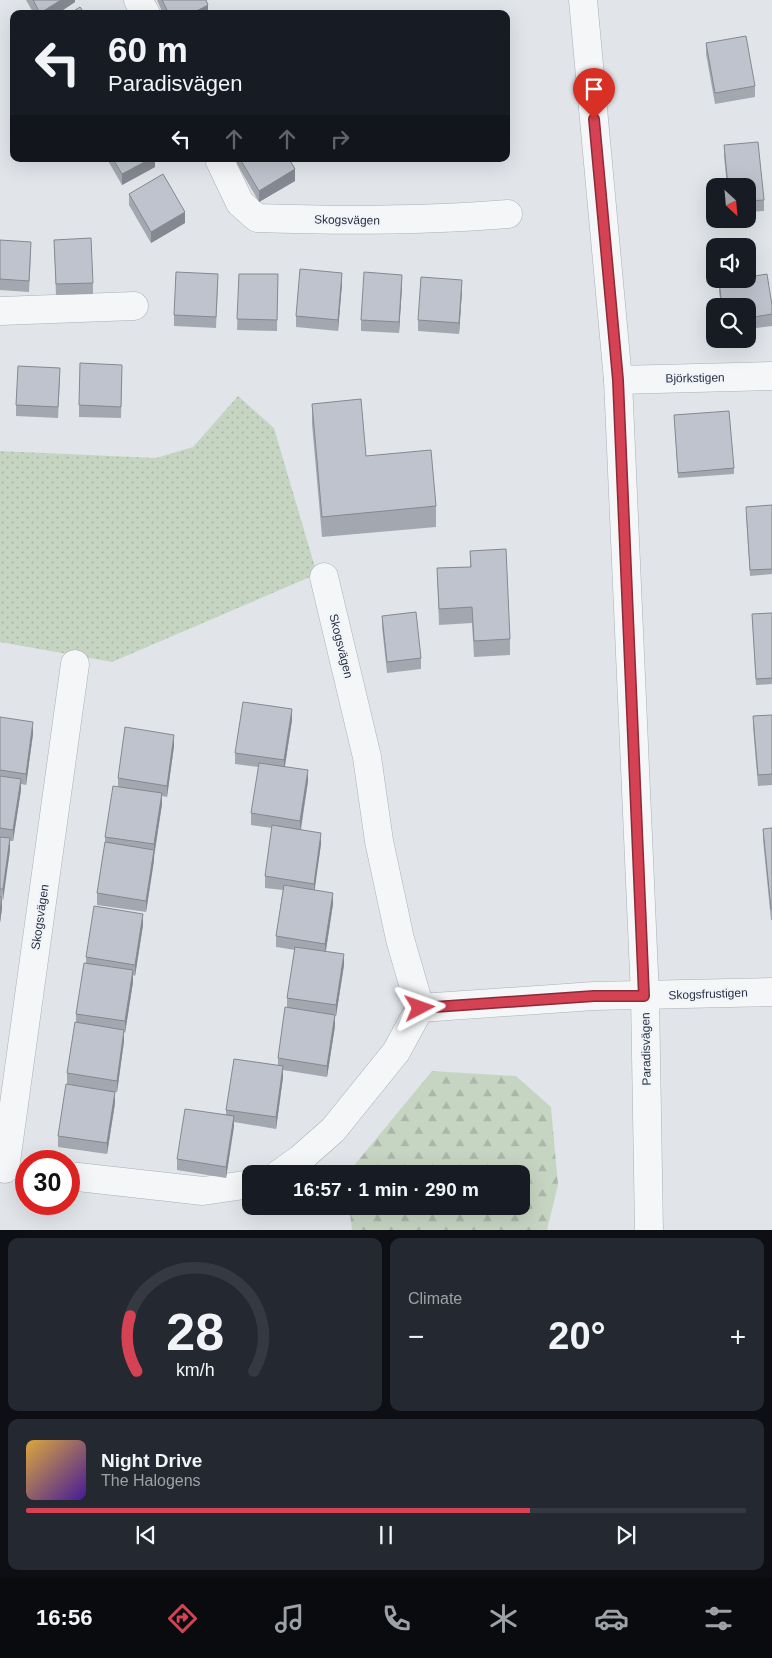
<!DOCTYPE html>
<meta charset="utf-8">
<style>
body{margin:0;font-family:Arial,sans-serif;background:#242831;color:#f1f3f6;height:100vh;display:flex;flex-direction:column;font-size:19px;white-space:nowrap}
*{box-sizing:border-box;margin:0}
p{font-size:16px;color:#9ea1a6}
.icon{flex:none;width:28px;height:28px;fill:none;stroke:currentColor;stroke-width:2;stroke-linecap:round;stroke-linejoin:round}
.map{position:relative;height:1230px;overflow:hidden}
.sheet{display:flex;flex-direction:column;gap:8px;padding:8px;background:#0d0f14;flex:1}
.sheet>*{flex:none}
.banner{position:absolute;left:10px;top:10px;width:500px;height:152px;border-radius:10px;box-shadow:0 5px 20px #0002;background:#171b24;color:#f1f3f6;overflow:hidden}
.needle{width:32px;rotate:154deg}
.buttons{position:absolute;left:706px;top:178px;display:grid;gap:10px}
.buttons a{display:grid;place-items:center;width:50px;height:50px;border-radius:10px;background:#171b24;box-shadow:0 5px 20px #0002;font-size:25px}
.speed{position:absolute;left:15px;top:1150px;display:flex;gap:10px;font-size:25px;font-weight:700;text-align:center}
.speed>*{display:grid;place-content:center;width:65px;height:65px;border-radius:50%;background:#171b24;box-shadow:0 5px 20px #0002;line-height:1}
.speed .limit{border:8px solid #d22;background:#fff;color:#111}
.pin{position:absolute;display:grid;place-items:center;width:42px;height:42px;color:#fff;margin:-51px -21px;border-radius:50% 50% 50% 0;rotate:-45deg;box-shadow:0 0 5px #0007}
.pin .icon{rotate:45deg}
.me{position:absolute;width:55px;margin:-28px;rotate:86deg;stroke-linejoin:round;filter:drop-shadow(0 0 4px #0008)}
.turn{display:flex;align-items:center;gap:18px;height:105px;padding:0 15px;font-size:22px}
.turn .icon{width:65px;height:65px;stroke-width:2.5}
.turn b{display:block;font-size:35px;line-height:42px}
.lanes{display:flex;align-items:center;height:48px;padding:0 15px;background:#0003;justify-content:center;gap:25px;direction:ltr}
.lanes .off{opacity:.35}
.big{font-size:38px;font-weight:700;line-height:1.1}
.sheet .card{flex:1;display:flex;flex-direction:column;justify-content:center;gap:8px;min-width:0;padding:0 18px;border-radius:10px;background:#242831}
.sheet .dial{align-items:center;gap:0}
.dial svg{height:130px;overflow:visible;fill:none;stroke:#363941;stroke-width:7;stroke-linecap:round;text-anchor:middle}
.dial text{fill:#f1f3f6;stroke:none}
.song{display:flex;align-items:center;gap:15px}
.cover{width:60px;height:60px;border-radius:8px;background:linear-gradient(135deg,hsl(40 70% 55%),hsl(260 70% 35%))}
.played{height:5px;border-radius:2px;background:linear-gradient(90deg,#d44254 70%,#363941 70%)}
.keys{display:flex;justify-content:space-around;direction:ltr}
.heat{display:flex;justify-content:space-between;align-items:center;font-size:28px;direction:ltr}
.sheet .tiles{flex:1;display:grid;gap:8px;grid-template-columns:1fr 1fr}
.card:last-child{grid-column:span 2}
.trip{position:absolute;left:242px;top:1165px;width:288px;height:50px;border-radius:10px;background:#171b24;box-shadow:0 5px 20px #0002;font-weight:700;line-height:50px;text-align:center}
.tabs{display:flex;height:80px;justify-content:space-around;align-items:center;background:#090b0e;color:#9ea1a6}
.tabs .icon{width:35px;height:35px}
.tabs .on{color:#d44254}
.tabs b{font-size:22px;color:#f1f3f6}
.map>svg:first-child{display:block}
.green{fill:url(#green-dots)}
.forest{fill:url(#forest-firs)}
.lines{fill:none;stroke-linecap:round;stroke-linejoin:round}
.minor-casing{stroke:#aaafb8;stroke-width:29}
.minor{stroke:#f4f6f8;stroke-width:28}
.wall{fill:#a3a8b0}
.shaded-wall{fill:#858890}
.building{fill:#bec3cd;stroke:#858890}
.route-casing{stroke:#8a2b37;stroke-width:12}
.route{stroke:#d44254;stroke-width:9}
.labels{text-anchor:middle;dominant-baseline:central;stroke-width:4;stroke-linejoin:round;paint-order:stroke}
.street-label{font-size:12px;fill:#293143;stroke:#f1f4f8}
</style>
<div class="map">
<svg width="772" height="1231" viewBox="0 0 772 1231">
<defs>
<pattern id="green-dots" width="8" height="8" patternUnits="userSpaceOnUse" patternTransform="scale(1.25)"><rect width="8" height="8" fill="#c6d5c2"/><path d="M2 2h.1M6 6h.1" fill="none" stroke="#aab7a8" stroke-width="1.8" stroke-linecap="round"/></pattern>
<pattern id="forest-firs" width="22" height="20" patternUnits="userSpaceOnUse" patternTransform="scale(1.25)"><rect width="22" height="20" fill="#c6d5c2"/><path d="M5 1l3.5 6h-7zM16 11l3.5 6h-7z" fill="#aab7a8"/></pattern>
</defs>
<rect width="100%" height="100%" fill="#e1e5ea"/>
<polygon class="green" points="238,396 274,428 317,574 112,662 0,642 0,451 156,458 193,447"/>
<polygon class="forest" points="432,1071 516,1076 551,1107 558,1185 547,1230 352,1230 349,1206 521,1206 521,1174 347,1174"/>
<g class="lines">
<g class="minor-casing">
<g id="minor">
<polyline points="138,0 146,14"/>
<polyline points="583,0 618,380 645,996 649,1231"/>
<path d="M 219,159 L 240,203 L 257,218 C 343,221 423,221 508,214"/>
<polyline points="0,311 134,306"/>
<polyline points="618,380 772,376"/>
<polyline points="420,1008 594,996 772,992"/>
<polyline points="5,1169 75,664"/>
<polyline points="279,1174 300,1159 333,1130 396,1052 420,1008 400,939 379,841 367,757 324,577"/>
<polyline points="69,1176 203,1191 251,1184"/>
</g>
</g>
<use href="#minor" class="minor"/>
</g>
<g class="wall">
<polygon points="26,0 75,0 75,2 57,14 34,14"/>
<polygon points="157,0 206,0 208,14 163,14"/>
<polygon points="706,43 755,86 755,97 715,104 706,54"/>
<polygon points="724,145 764,200 764,211 748,212 748,186 727,186 724,157"/>
<polygon points="107,159 155,159 155,167 122,185"/>
<polygon points="237,159 289,159 295,181 259,202 237,164"/>
<polygon points="129,194 185,223 151,243 129,205"/>
<polygon points="0,240 31,253 29,292 0,290"/>
<polygon points="54,240 93,283 93,294 56,295"/>
<polygon points="239,274 278,274 277,331 237,330"/>
<polygon points="719,281 772,305 772,326 748,329 748,306 721,306 719,292"/>
<polygon points="342,284 338,331 296,327 296,316"/>
<polygon points="218,285 216,328 174,326 174,315"/>
<polygon points="402,286 399,333 361,331 361,320"/>
<polygon points="462,291 459,334 418,331 418,320"/>
<polygon points="122,376 121,418 79,417 79,405"/>
<polygon points="60,379 58,418 16,416 16,405"/>
<polygon points="312,404 366,456 436,506 436,527 322,537 312,424"/>
<polygon points="674,415 734,468 734,474 678,478"/>
<polygon points="772,505 772,574 750,576 746,513"/>
<polygon points="470,551 510,639 510,655 474,657 472,623 439,625 437,568 470,567"/>
<polygon points="772,613 772,684 756,685 752,614"/>
<polygon points="382,616 421,658 421,669 387,673 382,627"/>
<polygon points="772,715 772,785 758,786 753,727 753,716"/>
<polygon points="0,717 33,734 26,785 21,784 21,790 13,841 10,841 10,850 2,900 2,908 0,923"/>
<polygon points="292,720 285,766 308,781 301,830 321,844 314,890 333,904 326,951 344,965 336,1016 335,1016 335,1026 327,1077 283,1070 283,1077 276,1129 234,1122 226,1178 177,1170 177,1159 226,1114 226,1110 278,1065 278,1058 287,1008 287,998 295,950 276,947 276,936 283,890 265,888 265,876 272,828 251,825 251,813 259,767 235,764 235,753"/>
<polygon points="174,746 167,797 162,796 162,804 146,912 97,905 97,893 105,842 105,837 118,786 118,778"/>
<polygon points="772,828 772,920 771,920 763,840 763,829"/>
<polygon points="143,925 135,976 133,975 133,982 125,1033 124,1032 124,1041 117,1092 115,1092 115,1103 107,1154 58,1147 58,1136 67,1085 67,1073 76,1023 76,1014 86,963 86,957"/>
</g>
<g class="shaded-wall">
<polygon points="61,0 75,0 75,2 57,14 40,14 40,13"/>
<polygon points="208,5 208,14 191,14"/>
<polygon points="150,159 155,159 155,167 122,185 122,174"/>
<polygon points="295,169 295,181 259,202 259,191"/>
<polygon points="185,212 185,223 151,243 151,232"/>
<polygon points="342,273 342,284 338,331 338,320"/>
<polygon points="402,275 402,286 399,333 399,322"/>
<polygon points="462,280 462,291 459,334 459,323"/>
<polygon points="292,709 292,720 284,771 284,760"/>
<polygon points="33,722 33,734 26,785 26,774"/>
<polygon points="174,735 174,746 167,797 167,786"/>
<polygon points="308,770 308,781 300,832 300,821"/>
<polygon points="21,779 21,790 13,841 13,830"/>
<polygon points="162,793 162,804 154,855 154,844"/>
<polygon points="321,833 321,844 314,895 314,884"/>
<polygon points="10,838 10,850 3,901 3,889"/>
<polygon points="154,850 154,861 146,912 146,901"/>
<polygon points="333,893 333,904 325,955 325,944"/>
<polygon points="2,897 2,908 0,923 0,912"/>
<polygon points="143,914 143,925 135,976 135,965"/>
<polygon points="344,954 344,965 336,1016 336,1005"/>
<polygon points="133,970 133,982 125,1033 125,1021"/>
<polygon points="335,1015 335,1026 327,1077 327,1066"/>
<polygon points="124,1030 124,1041 117,1092 117,1081"/>
<polygon points="283,1066 283,1077 276,1129 276,1117"/>
<polygon points="115,1092 115,1103 107,1154 107,1143"/>
<polygon points="234,1116 234,1127 226,1178 226,1167"/>
</g>
<g class="building">
<polygon points="33,0 61,0 40,13"/>
<polygon points="162,0 206,0 208,5 191,14 169,14"/>
<polygon points="80,7 85,14 69,14"/>
<polygon points="746,36 755,86 715,93 706,43"/>
<polygon points="758,142 764,200 748,201 748,186 728,186 724,145"/>
<polygon points="113,159 150,159 122,174"/>
<polygon points="240,159 289,159 295,169 259,191"/>
<polygon points="163,174 185,212 151,232 129,194"/>
<polygon points="91,238 93,283 56,284 54,240"/>
<polygon points="0,240 31,242 29,281 0,279"/>
<polygon points="300,269 342,273 338,320 296,316"/>
<polygon points="176,272 218,274 216,317 174,315"/>
<polygon points="364,272 402,275 399,322 361,320"/>
<polygon points="239,274 278,274 277,320 237,319"/>
<polygon points="767,274 772,305 772,314 748,318 748,306 722,306 719,281 734,279 748,279 748,277"/>
<polygon points="421,277 462,280 459,323 418,320"/>
<polygon points="80,363 122,365 121,407 79,405"/>
<polygon points="18,366 60,368 58,407 16,405"/>
<polygon points="361,399 366,456 431,450 436,506 322,517 312,404"/>
<polygon points="729,411 734,468 678,473 674,415"/>
<polygon points="772,505 772,569 750,570 746,507"/>
<polygon points="506,549 510,639 474,641 472,607 439,609 437,568 471,567 470,551"/>
<polygon points="416,612 421,658 387,662 382,616"/>
<polygon points="772,613 772,678 756,679 752,614"/>
<polygon points="243,702 292,709 284,760 235,753"/>
<polygon points="772,715 772,774 758,775 753,716"/>
<polygon points="0,717 33,722 26,774 0,770"/>
<polygon points="125,727 174,735 167,786 118,778"/>
<polygon points="259,763 308,770 300,821 251,813"/>
<polygon points="0,776 21,779 13,830 0,828"/>
<polygon points="113,786 162,793 154,844 105,837"/>
<polygon points="272,825 321,833 314,884 265,876"/>
<polygon points="772,828 772,909 771,909 763,829"/>
<polygon points="0,837 10,838 3,889 0,889"/>
<polygon points="105,842 154,850 146,901 97,893"/>
<polygon points="284,885 333,893 325,944 276,936"/>
<polygon points="0,896 2,897 0,912"/>
<polygon points="94,906 143,914 135,965 86,957"/>
<polygon points="295,947 344,954 336,1005 287,998"/>
<polygon points="84,963 133,970 125,1021 76,1014"/>
<polygon points="285,1007 335,1015 327,1066 278,1058"/>
<polygon points="75,1022 124,1030 117,1081 67,1073"/>
<polygon points="234,1059 283,1066 276,1117 226,1110"/>
<polygon points="66,1084 115,1092 107,1143 58,1136"/>
<polygon points="185,1109 234,1116 226,1167 177,1159"/>
</g>
<g class="lines">
<g class="route-casing">
<polyline id="route" points="420,1008 594,996 644,996 618,380 594,119"/>
</g>
<use href="#route" class="route"/>
</g>
<g class="labels">
<g class="street-label">
<text transform="translate(347 220) rotate(1)">Skogsvägen</text>
<text transform="translate(695 378) rotate(-1)">Björkstigen</text>
<text transform="translate(341 646) rotate(76)">Skogsvägen</text>
<text transform="translate(40 917) rotate(-82)">Skogsvägen</text>
<text transform="translate(708 994) rotate(-2)">Skogsfrustigen</text>
<text transform="translate(646 1049) rotate(-91)">Paradisvägen</text>
</g>
</g>
</svg>
<div class="buttons">
<a><svg class="needle" viewBox="-14 -14 28 28"><path d="M0-13l5 13h-10z" fill="#e53935"/><path d="M0 13l5-13h-10z" fill="#9ea1a6"/></svg></a>
<a><svg class="icon" aria-label="sound" viewBox="0 0 24 24"><path d="M4 9h4l5-4v14l-5-4H4zM17 9q2 3 0 6"/></svg></a>
<a><svg class="icon" aria-label="search" viewBox="0 0 24 24"><circle cx="10" cy="10" r="6"/><path d="M15 15l6 6"/></svg></a>
</div>
<div class="speed"><div class="limit">30</div></div>
<div class="pin" style="left:594px;top:119px;background:#d93025"><svg class="icon" aria-label="arrive" viewBox="0 0 24 24"><path d="M6 21V4h12l-3 4 3 4H6"/></svg></div>
<svg class="me" style="left:420px;top:1008px" viewBox="-20 -20 40 40"><path d="M0-17L14 15 0 8-14 15z" fill="#d44254" stroke="#fff" stroke-width="4"/></svg>
<div class="trip">16:57 · 1 min · 290 m</div>
<div class="banner">
<div class="turn"><svg class="icon" aria-label="left" viewBox="0 0 24 24"><path d="M17 20v-9H6M10 6l-5 5 5 5"/></svg><div><b>60 m</b>Paradisvägen</div></div>
<div class="lanes"><svg class="icon" aria-label="left" viewBox="0 0 24 24"><path d="M17 20v-9H6M10 6l-5 5 5 5"/></svg><svg class="icon off" aria-label="ahead" viewBox="0 0 24 24"><path d="M12 20V5M6 11l6-6 6 6"/></svg><svg class="icon off" aria-label="ahead" viewBox="0 0 24 24"><path d="M12 20V5M6 11l6-6 6 6"/></svg><svg class="icon off" aria-label="right" viewBox="0 0 24 24"><path d="M7 20v-9h11M14 6l5 5-5 5"/></svg></div>
</div>
</div>
<section class="sheet">
<div class="tiles">
<div class="card dial"><svg viewBox="0 0 100 80">
<path d="M14 69A42 42 0 1 1 86 69"/>
<path d="M14 69A42 42 0 0 1 10 35" stroke="#d44254"/>
<text x="50" y="56" font-size="32" font-weight="700">28</text>
<text x="50" y="72" font-size="11">km/h</text>
</svg></div>
<div class="card"><p>Climate</p>
<div class="heat"><a>−</a><b class="big">20°</b><a>+</a></div>
</div>
<div class="card">
<div class="song"><i class="cover"></i><div><b>Night Drive</b><p>The Halogens</p></div></div>
<div class="played"></div>
<div class="keys"><svg class="icon" aria-label="previous" viewBox="0 0 24 24"><path d="M18 5L8 12l10 7zM5 5v14"/></svg><svg class="icon" aria-label="pause" viewBox="0 0 24 24"><path d="M8 5v14M16 5v14"/></svg><svg class="icon" aria-label="next" viewBox="0 0 24 24"><path d="M6 5l10 7-10 7zM19 5v14"/></svg></div>
</div>
</div>
</section>
<nav class="tabs">
<b>16:56</b>
<svg class="icon on" aria-label="directions" viewBox="0 0 24 24"><path d="M12 3l9 9-9 9-9-9zM9 14v-3h6M13 9l2 2-2 2"/></svg>
<svg class="icon" aria-label="music" viewBox="0 0 24 24"><path d="M9 18V5l10-2v13"/><circle cx="6" cy="18" r="3"/><circle cx="16" cy="16" r="3"/></svg>
<svg class="icon" aria-label="phone" viewBox="0 0 24 24"><path d="M5 4h4l2 5-3 2q2 4 5 5l2-3 5 2v4C11 20 4 13 5 4z"/></svg>
<svg class="icon" aria-label="climate" viewBox="0 0 24 24"><path d="M12 3v18M4 7l16 10M4 17L20 7"/></svg>
<svg class="icon" aria-label="car" viewBox="0 0 24 24"><path d="M5 17H2v-5l4-1 3-4h7l3 4 3 1v5h-3M9 17h6M6 11h13"/><circle cx="7" cy="17" r="2"/><circle cx="17" cy="17" r="2"/></svg>
<svg class="icon" aria-label="filters" viewBox="0 0 24 24"><path d="M4 7h16M4 17h16"/><circle cx="9" cy="7" r="2"/><circle cx="15" cy="17" r="2"/></svg>
</nav>
